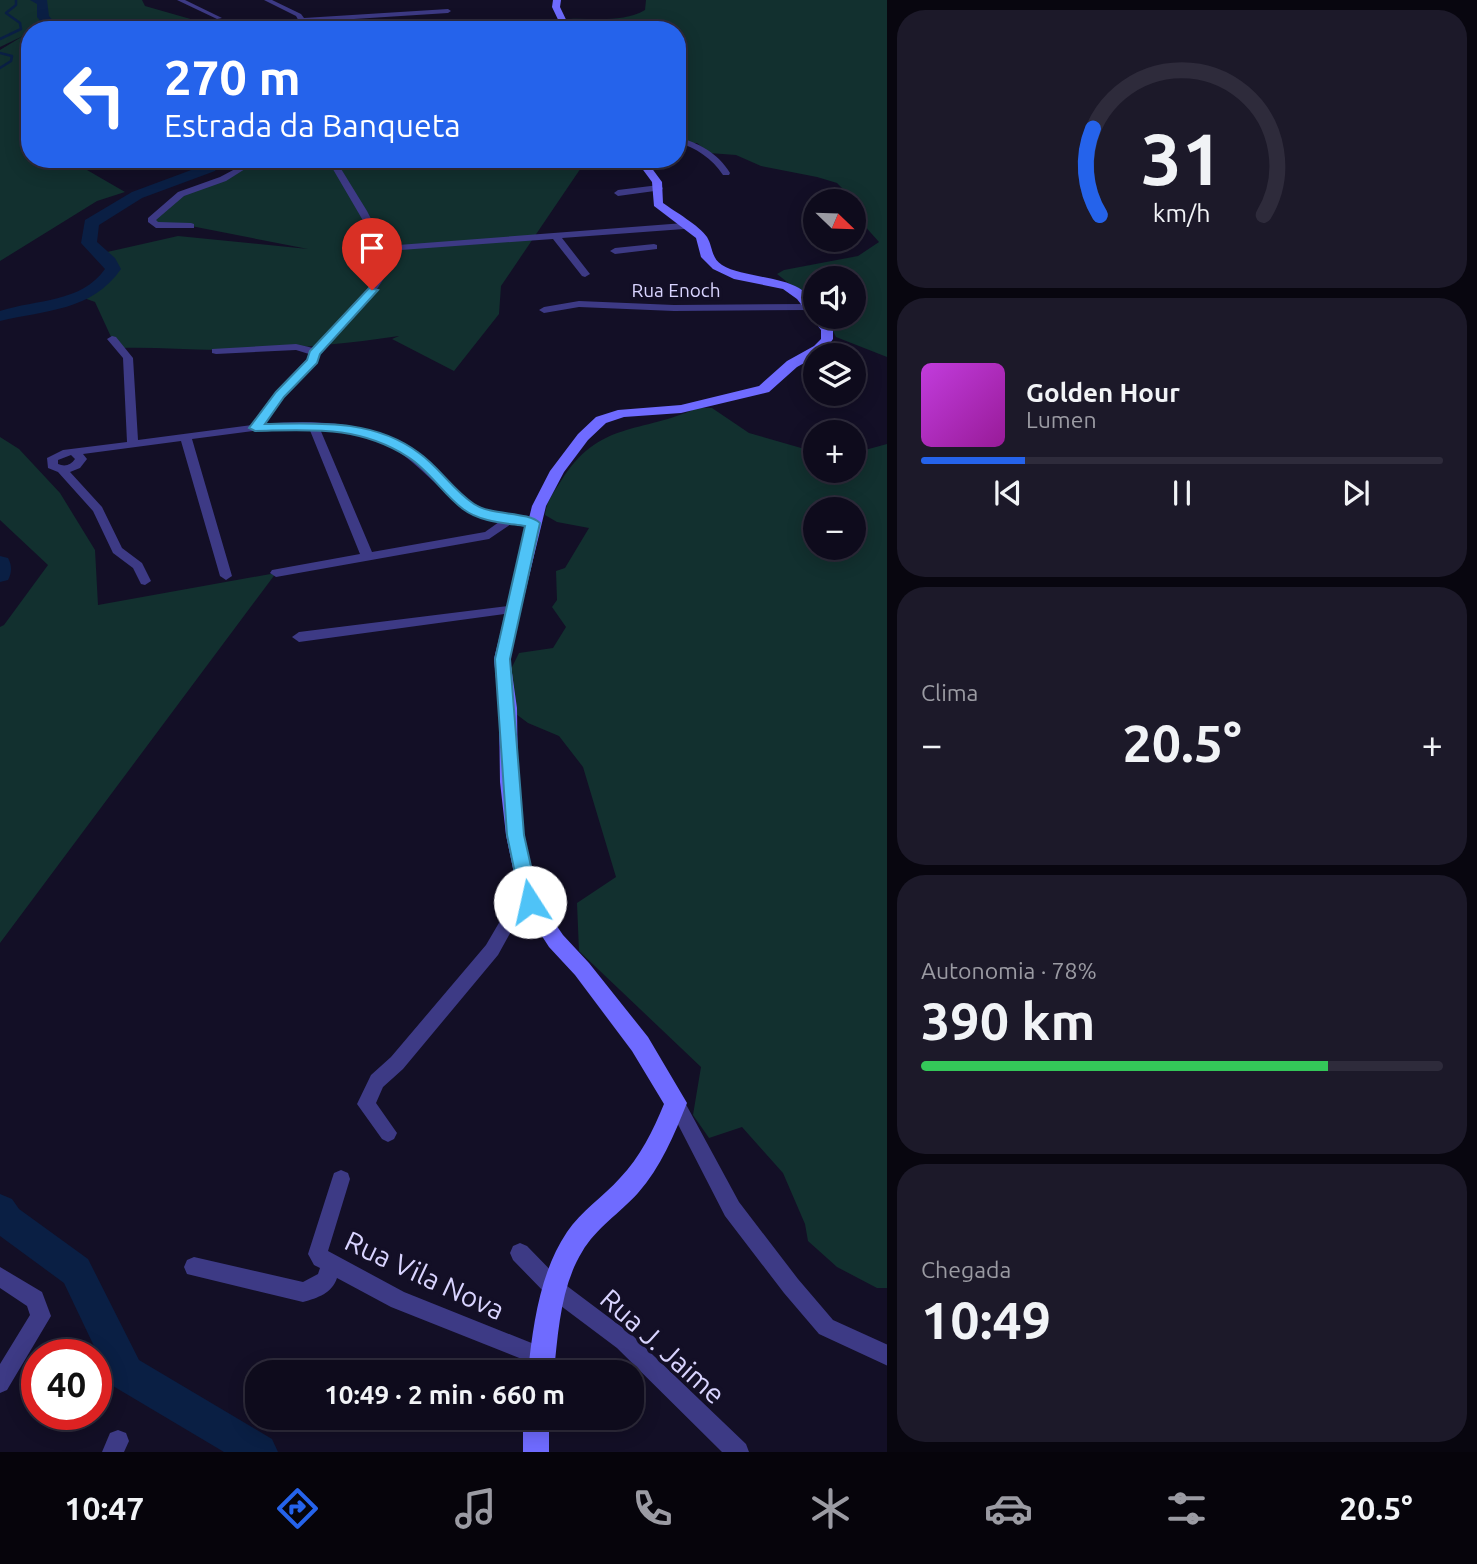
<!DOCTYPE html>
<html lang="pt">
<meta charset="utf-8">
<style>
body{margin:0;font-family:Ubuntu,sans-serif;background:#1c1929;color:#f1f3f6;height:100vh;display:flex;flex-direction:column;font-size:26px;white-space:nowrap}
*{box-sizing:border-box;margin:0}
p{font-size:23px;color:#9b9ba3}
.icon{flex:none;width:38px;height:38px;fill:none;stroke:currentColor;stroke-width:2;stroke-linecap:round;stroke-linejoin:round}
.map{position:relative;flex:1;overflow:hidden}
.side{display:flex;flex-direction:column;gap:10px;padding:10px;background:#08060f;width:590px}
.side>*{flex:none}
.guide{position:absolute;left:21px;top:21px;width:665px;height:147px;border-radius:28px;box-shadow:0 4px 18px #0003,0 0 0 2px #2e2b3b;background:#2563eb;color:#fff;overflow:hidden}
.needle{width:46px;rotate:113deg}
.fabs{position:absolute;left:803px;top:189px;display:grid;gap:14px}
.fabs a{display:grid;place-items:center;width:63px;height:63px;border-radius:50%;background:#0e0b1c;box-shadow:0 4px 18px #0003,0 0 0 2px #2e2b3b;font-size:35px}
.speed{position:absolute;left:21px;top:1339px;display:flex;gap:14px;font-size:35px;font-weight:700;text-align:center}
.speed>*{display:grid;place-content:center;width:91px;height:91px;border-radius:50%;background:#0e0b1c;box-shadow:0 4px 18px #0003,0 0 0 2px #2e2b3b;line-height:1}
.speed .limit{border:10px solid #d22;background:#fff;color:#111}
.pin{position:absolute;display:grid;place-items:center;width:60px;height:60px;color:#fff;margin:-72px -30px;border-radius:50% 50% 50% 0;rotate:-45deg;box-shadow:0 0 7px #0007}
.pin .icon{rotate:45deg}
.me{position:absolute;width:77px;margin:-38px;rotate:350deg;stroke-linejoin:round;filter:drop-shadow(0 0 5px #0008)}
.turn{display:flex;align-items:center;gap:24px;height:147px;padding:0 28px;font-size:32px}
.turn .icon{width:91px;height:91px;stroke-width:2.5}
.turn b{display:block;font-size:49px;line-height:60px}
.big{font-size:52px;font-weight:700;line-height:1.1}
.side .card{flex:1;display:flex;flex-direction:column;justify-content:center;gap:10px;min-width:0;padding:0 24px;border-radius:28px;background:#1c1929}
.side .dial{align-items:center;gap:0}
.dial svg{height:182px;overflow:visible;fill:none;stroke:#2e2b3b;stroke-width:7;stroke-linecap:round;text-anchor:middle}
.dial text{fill:#f1f3f6;stroke:none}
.song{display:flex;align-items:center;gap:21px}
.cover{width:84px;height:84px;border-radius:10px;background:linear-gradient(135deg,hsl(290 70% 55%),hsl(300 70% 35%))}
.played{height:7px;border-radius:4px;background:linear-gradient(90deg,#2563eb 20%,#2e2b3b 20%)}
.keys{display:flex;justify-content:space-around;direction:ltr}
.heat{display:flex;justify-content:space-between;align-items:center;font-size:38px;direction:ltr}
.charge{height:10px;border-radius:5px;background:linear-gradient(90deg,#34c759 78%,#2e2b3b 0)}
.trip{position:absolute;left:245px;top:1360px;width:399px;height:70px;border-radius:28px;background:#0e0b1c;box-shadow:0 4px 18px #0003,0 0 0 2px #2e2b3b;font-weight:700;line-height:70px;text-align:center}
.tabs{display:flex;height:112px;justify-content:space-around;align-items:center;background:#06040b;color:#9b9ba3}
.tabs .icon{width:49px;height:49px}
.tabs .current{color:#2563eb}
.tabs b{font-size:32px;color:#f1f3f6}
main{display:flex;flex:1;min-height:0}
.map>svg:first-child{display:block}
.green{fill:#12302f;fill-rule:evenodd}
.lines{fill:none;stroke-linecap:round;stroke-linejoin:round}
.stream{stroke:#0a1f44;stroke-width:2.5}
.river{fill:#0a1f44;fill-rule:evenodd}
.street{fill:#3d3a85;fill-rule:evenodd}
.secondary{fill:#6f6bff;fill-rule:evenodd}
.route{fill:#4fc3f7;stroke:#337fa1;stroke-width:2}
.labels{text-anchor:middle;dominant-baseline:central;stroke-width:7;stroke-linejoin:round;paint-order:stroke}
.far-street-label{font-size:19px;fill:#d9d4ff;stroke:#130f26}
.near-street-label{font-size:28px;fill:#d9d4ff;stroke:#130f26}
</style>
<main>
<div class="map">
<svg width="888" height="1452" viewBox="0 0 888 1452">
<rect width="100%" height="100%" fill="#130f26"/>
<g class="green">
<polygon points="0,0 142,0 145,6 201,22 250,30 30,30 30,159 68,159 125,192 97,201 0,261 0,50 23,36 0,47"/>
<path d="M 646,0 L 887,0 L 887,357 L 836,337 L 826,317 L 854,317 L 854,278 L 816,278 L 815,304 L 777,274 L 784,270 L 858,256 L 879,242 L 854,214 L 854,201 L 849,201 L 850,196 L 837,183 L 817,177 L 761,166 L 736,155 L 709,153 L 697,143 L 677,143 L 677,30 L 573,30 L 569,19 C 594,18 623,23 645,10 Z"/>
<path d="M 230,159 L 587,159 L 501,286 L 499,314 L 454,371 L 392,339 L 399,336 C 339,345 278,350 218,350 C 185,350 154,347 121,348 L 112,339 L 95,302 L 84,298 L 111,277 L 112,269 L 94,255 L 178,236 L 308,249 L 191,226 L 164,226 L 151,220 L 181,194 L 223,179 L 240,168 Z"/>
<path d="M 697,408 L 712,408 L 749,433 L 815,452 L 816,471 L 854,471 L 854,453 L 887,444 L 887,1288 L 877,1288 L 837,1267 L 808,1241 L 805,1224 L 783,1173 L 742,1127 L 709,1138 L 693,1115 L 701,1067 L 579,951 L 577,903 L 616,877 L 583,767 L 559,736 L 528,723 L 508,708 L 511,669 L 519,653 L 553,648 L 566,627 L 552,607 L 557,600 L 556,571 L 565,568 L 589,528 L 557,522 L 545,515 C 546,502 554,492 561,481 C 599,420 641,434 697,408 ZM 816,509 L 854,509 L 854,548 L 816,548 Z"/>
<polygon points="0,437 19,449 60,493 95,550 98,605 276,573 0,943 0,627 4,625 48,565 0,520"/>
</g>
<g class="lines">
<g class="stream">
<polyline points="0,39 21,29 20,23 6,13 16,5 16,0"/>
<polyline points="0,53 12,56 11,61 0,68"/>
</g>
<g class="river">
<polygon points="30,0 47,0 49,16 61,30 48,30 37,17 37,4"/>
<path d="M 192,159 L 211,159 L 218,165 L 215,171 L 142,198 L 99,225 L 97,242 L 115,258 L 121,269 C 92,311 46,310 0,321 L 0,311 C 37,299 81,303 105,269 L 81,243 L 85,220 L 132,192 L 202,166 Z"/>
<path d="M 0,556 L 8,558 C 12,565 12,573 8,580 L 0,582 Z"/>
<polygon points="0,1194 12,1199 19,1209 88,1259 139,1360 272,1439 278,1452 224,1452 113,1386 64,1283 0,1236"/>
</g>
<g class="street">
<polygon points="177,0 185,0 222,18 217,19"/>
<polygon points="264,0 272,0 301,14 304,18 448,9 451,11 448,13 307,22 311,30 304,30 296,16"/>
<path d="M 677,137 C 699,143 718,153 730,173 L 729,175 L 723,175 C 712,158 696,148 677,142 Z"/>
<polygon points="229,159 239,159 245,164 245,169 226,181 184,196 156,220 158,222 191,223 194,224 194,228 156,228 148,222 148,218 178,192 220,177 237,168 237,165"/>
<path d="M 327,159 L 335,159 L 367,211 L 385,246 L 684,223 L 688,226 L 684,229 L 562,238 L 590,274 L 585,277 L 582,276 L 553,239 L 387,251 L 392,266 L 375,292 L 319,354 L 316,362 L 284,396 L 264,424 C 316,419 375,421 418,456 C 439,473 455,495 480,507 C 498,517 518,516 537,520 L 537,526 L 511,524 L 489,539 L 276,577 L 270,573 L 272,570 L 360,554 L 309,428 L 253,431 L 192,439 L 232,576 L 226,580 L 220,576 L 181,441 L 83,454 L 87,459 L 80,468 L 70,472 L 102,507 L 122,548 L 142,563 L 151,581 L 145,585 L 141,584 L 133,568 L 113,553 L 93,511 L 58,472 L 48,468 L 47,458 L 63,450 L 127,442 L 123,358 L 107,339 L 112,336 L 116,337 L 133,358 L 138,440 L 252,425 L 276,392 L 307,359 L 309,354 L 296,350 L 216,354 L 212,353 L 212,349 L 296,344 L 313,348 L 368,288 L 382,266 L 365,224 ZM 320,429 C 349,431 378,436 402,454 C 437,480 453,510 499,522 L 485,532 L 372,552 ZM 71,455 L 75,459 C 71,465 65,467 58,464 L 58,460 Z"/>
<polygon points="659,185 663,188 662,190 618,196 614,193 618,190"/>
<polygon points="654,244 657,245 657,249 615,254 610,251 615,248"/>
<polygon points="579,301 674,305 809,304 814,307 809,310 674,311 579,307 544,313 539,310 544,307"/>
<polygon points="515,605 521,609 520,612 299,642 292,637 299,632"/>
<polygon points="522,870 527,871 530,876 519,917 498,955 403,1069 383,1087 376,1103 397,1133 394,1139 388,1142 382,1139 357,1104 371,1075 391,1057 486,945 503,916 514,876 517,871"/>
<polygon points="676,1095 682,1097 739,1202 798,1279 833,1320 888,1345 888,1366 819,1334 784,1293 725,1216 667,1103 670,1097"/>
<path d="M 341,1170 L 348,1173 L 350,1179 L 328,1251 L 404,1292 L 549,1350 L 552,1357 L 549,1364 L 542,1367 L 391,1307 L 337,1278 C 332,1293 318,1298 303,1302 L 187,1274 L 184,1267 L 187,1260 L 194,1257 L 303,1282 L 318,1274 L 320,1268 L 314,1265 L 308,1254 L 332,1179 L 334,1173 Z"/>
<polygon points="520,1243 527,1246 563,1283 631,1334 746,1444 749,1452 722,1452 617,1348 549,1297 513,1260 510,1253 513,1246"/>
<polygon points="0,1267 42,1292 51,1316 7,1390 0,1393 0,1364 30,1315 27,1306 0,1288"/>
<polygon points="118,1430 126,1433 129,1441 124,1452 102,1452 110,1433"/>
</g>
<g class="secondary">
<polygon points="553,0 561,0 560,7 571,30 563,30 552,7"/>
<path d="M 635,159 L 645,159 L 662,182 L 663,203 C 674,211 700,226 707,237 C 713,247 711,258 722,265 C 749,282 816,272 816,317 L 823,317 L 833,330 L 833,339 L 824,352 L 797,367 L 769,392 L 681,413 L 624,417 L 606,423 L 588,440 L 564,472 L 546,506 L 512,647 L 510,659 L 517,708 L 518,782 L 524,835 L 539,900 L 563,935 L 589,963 L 648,1037 L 687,1103 C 674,1135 661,1167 638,1193 C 620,1213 596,1228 582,1252 C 561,1286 558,1332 554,1372 L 528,1372 C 533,1325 540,1272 567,1232 C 581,1211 603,1197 620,1178 C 640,1157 653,1131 664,1104 L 632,1051 L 575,975 L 549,947 L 520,902 L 506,835 L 500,782 L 499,708 L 494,659 L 532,506 L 550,471 L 578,434 L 596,417 L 618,410 L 681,405 L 759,386 L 787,361 L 814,346 L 821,339 L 821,330 L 797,299 L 783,289 L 734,279 L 713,269 L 701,257 L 696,238 L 654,206 L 652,182 Z"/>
<rect x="523" y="1418" width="26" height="34"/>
</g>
</g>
<path class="route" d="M 369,288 L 378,290 L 320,354 L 317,363 L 284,397 L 265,424 C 318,423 374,419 419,453 C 439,467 453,490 474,504 C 492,516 527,511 540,523 L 510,659 L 524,835 L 539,902 L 536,907 L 530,909 L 523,907 L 521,902 L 507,835 L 495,659 L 525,526 C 505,523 480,522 463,509 C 443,494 429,470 408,457 C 358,425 311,430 255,431 L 249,428 L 276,392 L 307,360 L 310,351 Z"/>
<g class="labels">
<g class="far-street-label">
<text x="676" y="290">Rua Enoch</text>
</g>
<g class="near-street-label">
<text transform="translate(425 1275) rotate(25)">Rua Vila Nova</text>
<text transform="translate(663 1346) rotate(42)">Rua J. Jaime</text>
</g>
</g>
</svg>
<div class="fabs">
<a><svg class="needle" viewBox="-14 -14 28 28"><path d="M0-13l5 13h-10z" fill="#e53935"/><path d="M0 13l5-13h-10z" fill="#9b9ba3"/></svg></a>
<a><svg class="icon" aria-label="sound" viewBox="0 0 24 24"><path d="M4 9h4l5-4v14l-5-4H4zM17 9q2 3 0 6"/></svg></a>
<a><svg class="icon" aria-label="layers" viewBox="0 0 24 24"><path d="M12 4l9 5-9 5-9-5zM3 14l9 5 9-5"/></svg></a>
<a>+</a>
<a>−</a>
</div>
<div class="speed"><div class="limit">40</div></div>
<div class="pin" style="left:372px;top:290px;background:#d93025"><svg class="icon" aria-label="arrive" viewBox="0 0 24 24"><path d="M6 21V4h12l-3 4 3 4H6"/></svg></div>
<svg class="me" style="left:530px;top:902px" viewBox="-20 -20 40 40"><circle r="19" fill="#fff"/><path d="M0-13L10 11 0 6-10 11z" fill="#4fc3f7"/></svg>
<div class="trip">10:49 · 2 min · 660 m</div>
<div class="guide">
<div class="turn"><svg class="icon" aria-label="left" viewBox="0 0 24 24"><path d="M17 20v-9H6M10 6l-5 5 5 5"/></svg><div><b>270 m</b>Estrada da Banqueta</div></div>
</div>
</div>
<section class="side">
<div class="card dial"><svg viewBox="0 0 100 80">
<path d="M14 69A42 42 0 1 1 86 69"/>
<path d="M14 69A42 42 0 0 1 11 31" stroke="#2563eb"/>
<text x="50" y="56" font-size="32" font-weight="700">31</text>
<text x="50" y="72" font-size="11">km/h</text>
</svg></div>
<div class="card">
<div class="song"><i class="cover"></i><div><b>Golden Hour</b><p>Lumen</p></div></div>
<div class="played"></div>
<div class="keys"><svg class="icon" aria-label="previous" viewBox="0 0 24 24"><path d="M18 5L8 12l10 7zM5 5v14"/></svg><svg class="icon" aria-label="pause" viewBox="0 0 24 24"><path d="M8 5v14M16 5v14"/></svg><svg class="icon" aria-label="next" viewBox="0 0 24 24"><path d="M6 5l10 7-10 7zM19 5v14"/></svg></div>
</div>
<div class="card"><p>Clima</p>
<div class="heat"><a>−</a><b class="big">20.5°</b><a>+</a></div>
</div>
<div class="card"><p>Autonomia · 78%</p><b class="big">390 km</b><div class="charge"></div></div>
<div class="card"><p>Chegada</p><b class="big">10:49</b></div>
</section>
</main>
<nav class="tabs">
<b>10:47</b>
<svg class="icon current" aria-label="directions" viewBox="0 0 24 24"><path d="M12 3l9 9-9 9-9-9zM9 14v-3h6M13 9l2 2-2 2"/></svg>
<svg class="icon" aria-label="music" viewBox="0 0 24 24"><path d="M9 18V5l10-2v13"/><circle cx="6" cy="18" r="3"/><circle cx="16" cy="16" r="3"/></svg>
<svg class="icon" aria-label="phone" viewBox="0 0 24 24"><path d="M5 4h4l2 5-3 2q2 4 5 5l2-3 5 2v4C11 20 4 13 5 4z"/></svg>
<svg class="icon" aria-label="climate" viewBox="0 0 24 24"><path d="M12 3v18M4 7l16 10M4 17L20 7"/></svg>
<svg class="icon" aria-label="car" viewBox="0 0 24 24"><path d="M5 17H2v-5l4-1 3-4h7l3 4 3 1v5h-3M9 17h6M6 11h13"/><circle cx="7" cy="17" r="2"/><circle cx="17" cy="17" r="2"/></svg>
<svg class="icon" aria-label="filters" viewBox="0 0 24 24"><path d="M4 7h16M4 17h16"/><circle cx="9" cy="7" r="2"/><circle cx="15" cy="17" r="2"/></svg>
<b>20.5°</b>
</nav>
